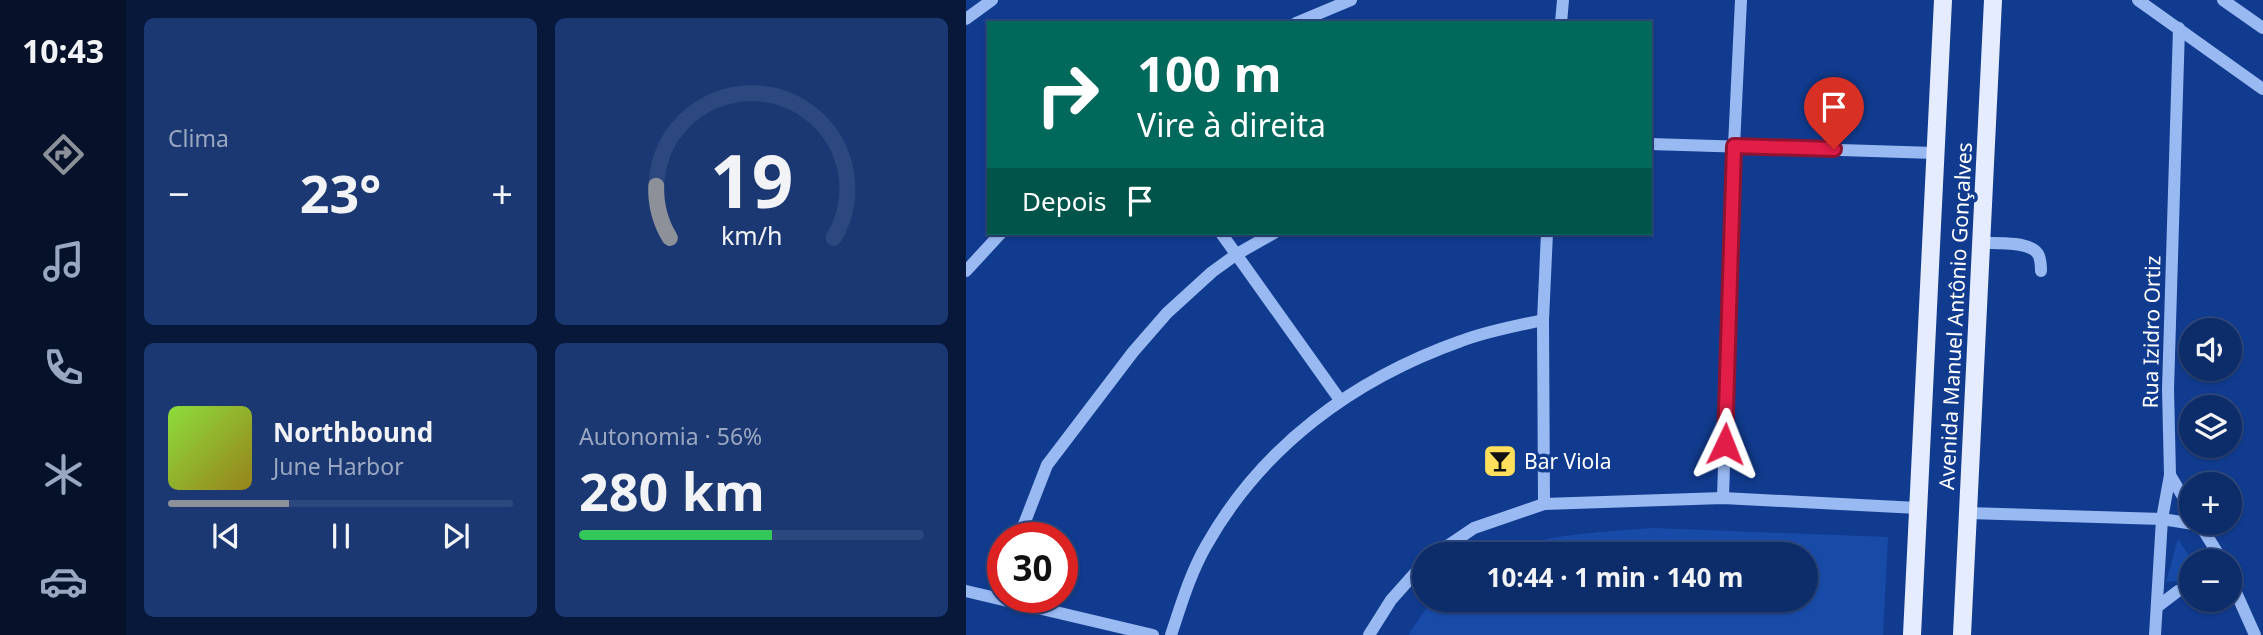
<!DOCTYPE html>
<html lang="pt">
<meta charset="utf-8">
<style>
body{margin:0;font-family:"Noto Sans",sans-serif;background:#1b3872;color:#f1f3f6;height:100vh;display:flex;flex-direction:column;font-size:26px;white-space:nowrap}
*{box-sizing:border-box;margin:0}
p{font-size:23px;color:#9aa7c1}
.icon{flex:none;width:38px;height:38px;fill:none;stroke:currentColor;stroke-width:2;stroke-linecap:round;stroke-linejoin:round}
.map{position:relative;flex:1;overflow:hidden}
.drawer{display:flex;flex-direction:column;gap:18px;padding:18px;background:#07183a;width:840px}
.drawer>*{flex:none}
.hud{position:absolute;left:21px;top:21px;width:665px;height:214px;border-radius:0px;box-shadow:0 2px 5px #0004,0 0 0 2px #2d487e;background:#00695c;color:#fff;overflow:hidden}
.fabs{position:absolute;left:1213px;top:318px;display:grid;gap:14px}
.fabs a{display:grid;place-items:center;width:63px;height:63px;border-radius:50%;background:#0d2c6a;box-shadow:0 2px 5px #0004,0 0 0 2px #2d487e;font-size:35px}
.speed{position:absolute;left:21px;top:522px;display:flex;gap:14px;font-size:35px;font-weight:700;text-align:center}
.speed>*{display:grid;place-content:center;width:91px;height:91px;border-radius:50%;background:#0d2c6a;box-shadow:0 2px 5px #0004,0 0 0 2px #2d487e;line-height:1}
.speed .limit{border:10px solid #d22;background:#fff;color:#111}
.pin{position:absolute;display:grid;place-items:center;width:60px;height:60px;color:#fff;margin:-72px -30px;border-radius:50% 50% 50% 0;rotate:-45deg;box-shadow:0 0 7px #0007}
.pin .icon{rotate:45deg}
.me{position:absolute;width:77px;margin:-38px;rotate:2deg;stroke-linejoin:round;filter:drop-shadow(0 0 5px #0008)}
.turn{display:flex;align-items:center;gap:24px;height:147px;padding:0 35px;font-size:32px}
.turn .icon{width:91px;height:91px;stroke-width:2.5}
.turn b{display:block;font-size:49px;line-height:60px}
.then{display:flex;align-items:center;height:66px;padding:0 35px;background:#0003;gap:14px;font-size:26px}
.big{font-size:52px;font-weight:700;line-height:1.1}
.drawer .tile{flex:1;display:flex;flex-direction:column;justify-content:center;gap:10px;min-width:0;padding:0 24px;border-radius:10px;background:#1b3872}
.drawer .dial{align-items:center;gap:0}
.dial svg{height:182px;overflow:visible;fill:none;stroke:#2d487e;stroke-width:7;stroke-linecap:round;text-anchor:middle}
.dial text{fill:#f1f3f6;stroke:none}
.song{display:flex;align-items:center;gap:21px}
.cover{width:84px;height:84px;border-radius:10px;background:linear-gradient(135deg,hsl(90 70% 55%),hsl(50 70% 35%))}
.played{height:7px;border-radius:4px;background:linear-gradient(90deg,#8c9099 35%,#2d487e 35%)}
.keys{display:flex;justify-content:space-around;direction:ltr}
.heat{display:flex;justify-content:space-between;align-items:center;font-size:38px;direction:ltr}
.charge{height:10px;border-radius:5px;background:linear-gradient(90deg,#34c759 56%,#2d487e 0)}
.drawer .tiles{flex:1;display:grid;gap:18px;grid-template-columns:repeat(2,1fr)}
.trip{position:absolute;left:446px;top:542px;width:406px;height:70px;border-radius:35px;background:#0d2c6a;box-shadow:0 2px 5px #0004,0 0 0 2px #2d487e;font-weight:700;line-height:70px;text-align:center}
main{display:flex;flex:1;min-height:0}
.dock{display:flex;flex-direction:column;width:126px;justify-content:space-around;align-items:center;background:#05122a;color:#9aa7c1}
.dock .icon{width:49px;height:49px}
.dock .active{color:#8c9099}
.dock b{font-size:32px;color:#f1f3f6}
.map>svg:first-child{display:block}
.green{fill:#184ba8}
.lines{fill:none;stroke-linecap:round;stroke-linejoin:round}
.minor{stroke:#99b9f2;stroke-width:12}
.major{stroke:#e5ecff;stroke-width:18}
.route-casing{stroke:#92132f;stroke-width:18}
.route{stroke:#e11d48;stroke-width:12}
.labels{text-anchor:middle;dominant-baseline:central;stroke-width:7;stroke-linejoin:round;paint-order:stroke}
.street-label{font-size:21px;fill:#fff;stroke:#113b8e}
.poi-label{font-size:21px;fill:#fff;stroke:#113b8e;text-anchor:start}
</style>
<main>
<nav class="dock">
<b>10:43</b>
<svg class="icon active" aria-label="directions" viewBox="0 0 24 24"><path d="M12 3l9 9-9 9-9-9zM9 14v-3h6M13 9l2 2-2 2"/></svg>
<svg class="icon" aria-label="music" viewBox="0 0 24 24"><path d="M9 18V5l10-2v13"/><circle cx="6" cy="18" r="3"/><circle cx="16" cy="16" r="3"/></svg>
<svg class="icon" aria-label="phone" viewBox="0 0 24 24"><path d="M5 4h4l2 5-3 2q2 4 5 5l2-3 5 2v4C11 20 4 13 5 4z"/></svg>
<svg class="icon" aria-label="climate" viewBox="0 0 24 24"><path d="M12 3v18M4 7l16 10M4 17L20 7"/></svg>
<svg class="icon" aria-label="car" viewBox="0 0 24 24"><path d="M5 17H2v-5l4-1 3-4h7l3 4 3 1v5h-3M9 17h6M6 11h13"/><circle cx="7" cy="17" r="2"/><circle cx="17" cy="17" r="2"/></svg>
</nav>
<section class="drawer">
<div class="tiles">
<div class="tile"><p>Clima</p>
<div class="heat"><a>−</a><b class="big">23°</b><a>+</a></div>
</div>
<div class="tile dial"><svg viewBox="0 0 100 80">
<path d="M14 69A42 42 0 1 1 86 69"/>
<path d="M14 69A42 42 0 0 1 8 46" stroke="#8c9099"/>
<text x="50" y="56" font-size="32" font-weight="700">19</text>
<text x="50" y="72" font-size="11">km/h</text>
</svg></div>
<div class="tile">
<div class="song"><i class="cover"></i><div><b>Northbound</b><p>June Harbor</p></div></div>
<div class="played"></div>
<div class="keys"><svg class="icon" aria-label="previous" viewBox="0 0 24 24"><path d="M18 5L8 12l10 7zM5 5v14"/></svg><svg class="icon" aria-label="pause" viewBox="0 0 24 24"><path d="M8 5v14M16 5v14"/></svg><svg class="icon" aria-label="next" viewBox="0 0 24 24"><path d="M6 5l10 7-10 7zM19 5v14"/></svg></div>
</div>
<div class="tile"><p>Autonomia · 56%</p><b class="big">280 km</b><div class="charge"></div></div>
</div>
</section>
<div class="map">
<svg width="1297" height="635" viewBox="0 0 1297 635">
<rect width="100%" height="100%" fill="#113b8e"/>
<g class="green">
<path d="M 686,528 L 922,537 L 917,635 L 442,635 L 466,600 L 840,600 L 840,555 L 531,555 C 571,534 640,532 686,528 Z"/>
<polygon points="1212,539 1227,562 1225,579 1200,582"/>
</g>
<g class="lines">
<g class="minor">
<polyline points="1172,0 1297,89"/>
<polyline points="1257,0 1297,28"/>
<polyline points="0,19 26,0"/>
<polyline points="330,23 385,0"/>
<polyline points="595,23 597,0"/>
<polyline points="684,144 968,153"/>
<polyline points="255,233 374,400"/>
<path d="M 1015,243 C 1029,243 1064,241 1072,254 C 1075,259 1075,265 1075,271"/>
<polyline points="0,271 35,233"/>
<polyline points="1204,475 1225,510"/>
<polyline points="757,498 768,146 775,0"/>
<polyline points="578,504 577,320 581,233"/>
<polyline points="1002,513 1196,519 1234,525"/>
<polyline points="1233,523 1257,562"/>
<polyline points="53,537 81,465 167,352 201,313 246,272 271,254 308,233"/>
<polyline points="468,555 508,528 578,504 757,498 952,508"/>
<polyline points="1264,579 1289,635"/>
<polyline points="0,591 187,635"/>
<polyline points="30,597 37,579"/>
<polyline points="1191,607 1212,591 1225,586"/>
<path d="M 205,635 C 215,605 224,574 240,546 C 296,446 388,379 495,341 C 521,331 549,326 577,320"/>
<polyline points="403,635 425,600 458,563"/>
<polyline points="1189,635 1196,519 1204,475 1202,389 1213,28"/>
</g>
<g class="major">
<polyline points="946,635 977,0"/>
<polyline points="996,635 1027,0"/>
</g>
</g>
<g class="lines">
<g class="route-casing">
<polyline id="route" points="759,444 768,146 868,149"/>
</g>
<use href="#route" class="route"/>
</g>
<defs>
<g id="bar-square" transform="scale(1.75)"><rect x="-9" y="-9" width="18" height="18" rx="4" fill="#ffdf5b" stroke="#113b8e"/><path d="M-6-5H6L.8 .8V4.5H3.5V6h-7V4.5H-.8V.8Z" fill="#111"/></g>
</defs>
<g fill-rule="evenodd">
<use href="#bar-square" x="534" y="461"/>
</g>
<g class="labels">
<g class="street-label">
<text transform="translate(989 316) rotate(-87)">Avenida Manuel Antônio Gonçalves</text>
<text transform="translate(1185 332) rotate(-89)">Rua Izidro Ortiz</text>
</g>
<g class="poi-label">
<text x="558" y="461">Bar Viola</text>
</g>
</g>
</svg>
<div class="fabs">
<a><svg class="icon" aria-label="sound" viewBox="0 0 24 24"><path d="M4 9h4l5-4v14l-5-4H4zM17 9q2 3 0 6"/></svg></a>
<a><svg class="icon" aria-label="layers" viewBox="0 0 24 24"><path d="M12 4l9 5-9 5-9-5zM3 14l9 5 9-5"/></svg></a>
<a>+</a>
<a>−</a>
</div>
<div class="speed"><div class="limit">30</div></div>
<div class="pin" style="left:868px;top:149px;background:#d93025"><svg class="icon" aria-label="arrive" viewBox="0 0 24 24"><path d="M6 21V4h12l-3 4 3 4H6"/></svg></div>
<svg class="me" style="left:759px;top:444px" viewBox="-20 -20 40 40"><path d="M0-17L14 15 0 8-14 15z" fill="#e11d48" stroke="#fff" stroke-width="4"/></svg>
<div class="trip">10:44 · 1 min · 140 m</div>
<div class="hud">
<div class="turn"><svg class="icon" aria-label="right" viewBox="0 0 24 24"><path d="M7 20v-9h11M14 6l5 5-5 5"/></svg><div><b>100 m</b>Vire à direita</div></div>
<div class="then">Depois<svg class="icon" aria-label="arrive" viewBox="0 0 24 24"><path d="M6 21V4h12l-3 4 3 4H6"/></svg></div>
</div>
</div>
</main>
